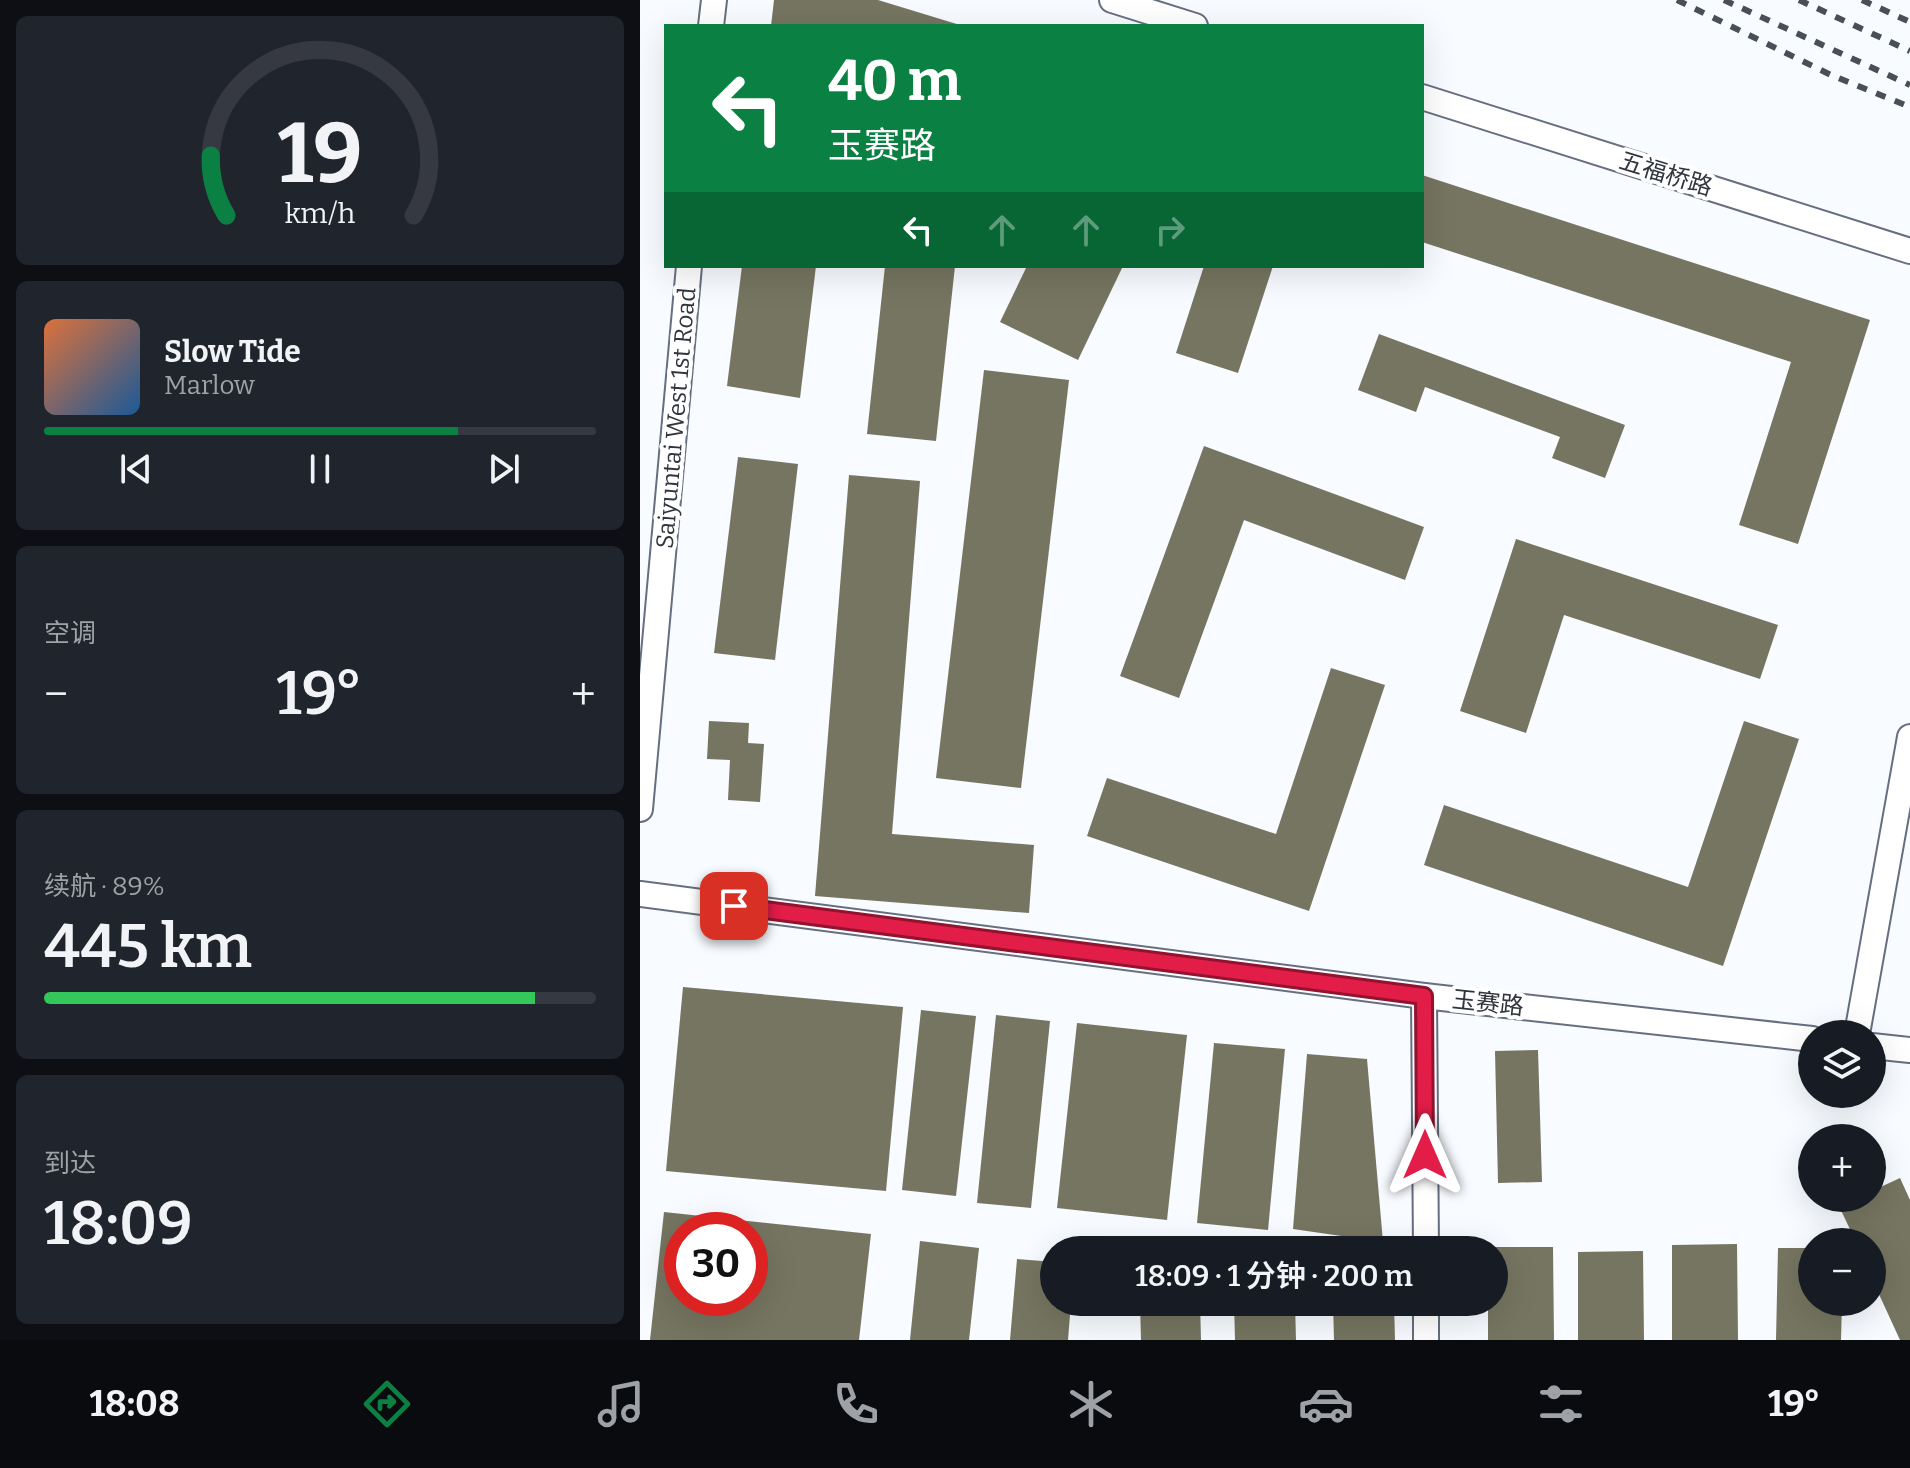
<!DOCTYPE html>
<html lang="zh">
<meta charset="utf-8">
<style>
body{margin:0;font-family:Bitter,"Noto Sans SC",serif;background:#20242c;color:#f1f3f6;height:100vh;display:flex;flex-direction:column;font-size:30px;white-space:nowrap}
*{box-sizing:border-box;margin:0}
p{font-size:26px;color:#9ea1a6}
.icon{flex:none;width:44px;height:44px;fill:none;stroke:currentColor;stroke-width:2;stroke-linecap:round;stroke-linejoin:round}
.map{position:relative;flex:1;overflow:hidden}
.sheet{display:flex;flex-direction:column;gap:16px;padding:16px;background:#0d0f14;width:640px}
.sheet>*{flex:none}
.hud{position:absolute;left:24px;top:24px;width:760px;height:244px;border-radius:0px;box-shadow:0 8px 32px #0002;background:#0b8043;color:#fff;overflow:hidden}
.controls{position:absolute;left:1158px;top:1020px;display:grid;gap:16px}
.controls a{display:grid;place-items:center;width:88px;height:88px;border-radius:50%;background:#171b24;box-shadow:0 8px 32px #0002;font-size:40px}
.speed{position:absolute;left:24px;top:1212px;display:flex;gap:16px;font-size:40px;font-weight:700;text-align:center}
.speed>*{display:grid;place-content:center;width:104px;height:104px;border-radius:50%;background:#171b24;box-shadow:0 8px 32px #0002;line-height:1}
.speed .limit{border:12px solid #d22;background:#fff;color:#111}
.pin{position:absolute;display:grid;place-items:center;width:68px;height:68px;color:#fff;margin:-34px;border-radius:16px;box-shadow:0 4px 12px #0006}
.me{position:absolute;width:88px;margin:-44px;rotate:0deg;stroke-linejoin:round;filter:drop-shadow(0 0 6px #0008)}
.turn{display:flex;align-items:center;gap:28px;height:168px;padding:0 32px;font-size:36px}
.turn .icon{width:104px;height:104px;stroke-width:2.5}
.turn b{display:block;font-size:56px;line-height:68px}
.lanes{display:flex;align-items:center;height:76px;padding:0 32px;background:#0003;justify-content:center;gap:40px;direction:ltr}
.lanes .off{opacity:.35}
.big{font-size:60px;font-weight:600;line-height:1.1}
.sheet .widget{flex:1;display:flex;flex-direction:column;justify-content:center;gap:12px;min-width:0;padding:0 28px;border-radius:12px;background:#20242c}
.sheet .dial{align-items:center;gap:0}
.dial svg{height:208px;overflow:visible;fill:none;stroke:#363941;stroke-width:7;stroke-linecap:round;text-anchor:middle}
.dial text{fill:#f1f3f6;stroke:none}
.song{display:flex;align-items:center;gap:24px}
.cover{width:96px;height:96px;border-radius:12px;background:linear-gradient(135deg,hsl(20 70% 55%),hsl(210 70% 35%))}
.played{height:8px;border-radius:4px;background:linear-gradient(90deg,#0b8043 75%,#363941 75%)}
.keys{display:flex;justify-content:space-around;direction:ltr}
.heat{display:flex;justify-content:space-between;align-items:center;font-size:44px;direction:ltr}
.charge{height:12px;border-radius:6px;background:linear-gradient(90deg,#34c759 89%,#363941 0)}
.trip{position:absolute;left:400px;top:1236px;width:468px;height:80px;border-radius:40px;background:#171b24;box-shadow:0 8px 32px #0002;font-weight:600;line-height:80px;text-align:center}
.tab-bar{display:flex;height:128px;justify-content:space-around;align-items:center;background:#090b0e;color:#9ea1a6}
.tab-bar .icon{width:56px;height:56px}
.tab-bar .on{color:#0b8043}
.tab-bar b{font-size:36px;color:#f1f3f6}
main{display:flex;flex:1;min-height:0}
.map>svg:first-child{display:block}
.building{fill:#767561;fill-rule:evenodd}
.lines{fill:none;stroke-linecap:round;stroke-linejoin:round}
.street-casing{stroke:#656f80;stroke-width:28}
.street{stroke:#fff;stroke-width:24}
.rail{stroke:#4a4e55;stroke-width:6;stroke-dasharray:10 10;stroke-linecap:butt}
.route-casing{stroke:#92132f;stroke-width:20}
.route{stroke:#e11d48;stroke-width:14}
.labels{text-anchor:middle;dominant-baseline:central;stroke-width:8;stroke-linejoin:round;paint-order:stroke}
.street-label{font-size:24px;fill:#31353d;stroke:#fff}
</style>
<main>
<section class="sheet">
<div class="widget dial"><svg viewBox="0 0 100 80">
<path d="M14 69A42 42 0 1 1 86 69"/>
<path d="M14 69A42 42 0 0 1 8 46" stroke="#0b8043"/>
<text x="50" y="56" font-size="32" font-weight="700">19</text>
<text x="50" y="72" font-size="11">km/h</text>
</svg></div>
<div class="widget">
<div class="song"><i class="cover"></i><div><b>Slow Tide</b><p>Marlow</p></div></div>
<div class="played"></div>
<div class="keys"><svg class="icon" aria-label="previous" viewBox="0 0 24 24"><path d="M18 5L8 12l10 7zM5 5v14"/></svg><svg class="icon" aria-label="pause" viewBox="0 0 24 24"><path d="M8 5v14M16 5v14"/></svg><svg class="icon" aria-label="next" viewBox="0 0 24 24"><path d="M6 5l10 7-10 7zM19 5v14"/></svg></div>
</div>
<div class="widget"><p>空调</p>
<div class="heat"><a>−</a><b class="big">19°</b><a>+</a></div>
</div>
<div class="widget"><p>续航 · 89%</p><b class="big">445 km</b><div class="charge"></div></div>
<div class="widget"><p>到达</p><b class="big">18:09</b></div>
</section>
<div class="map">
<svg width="1270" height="1340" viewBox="0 0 1270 1340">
<rect width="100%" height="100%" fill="#f8fbff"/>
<g class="building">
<polygon points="134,0 238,0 320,25 131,26"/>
<polygon points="782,175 1230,320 1158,544 1099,525 1151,362 782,242"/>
<polygon points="102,266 176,266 160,398 87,386"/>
<polygon points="245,266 315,266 296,441 227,434"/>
<polygon points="387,266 483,266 438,360 360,322"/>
<polygon points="564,266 633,266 598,373 536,353"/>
<polygon points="739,334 985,425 965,478 912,458 920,437 785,387 776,412 718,390"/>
<polygon points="344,370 429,380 381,788 296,778"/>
<polygon points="564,446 784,527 765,580 604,520 539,698 480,676"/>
<polygon points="98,457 158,464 135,660 74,653"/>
<polygon points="209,475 280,481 252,834 394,845 389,913 175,896"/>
<polygon points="876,539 1138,625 1120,679 924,615 886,733 820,711"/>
<polygon points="691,668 745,685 669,911 447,836 467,778 636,834"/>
<polygon points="69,721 109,723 108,743 124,744 120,802 88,800 90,760 67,759"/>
<polygon points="1104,721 1159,739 1083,966 784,865 804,805 1048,887"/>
<polygon points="43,987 263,1007 246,1191 26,1171"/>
<polygon points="281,1010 336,1016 316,1196 262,1190"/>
<polygon points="356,1015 410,1021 391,1208 337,1203"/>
<polygon points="437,1023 547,1035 527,1220 417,1208"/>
<polygon points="574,1043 645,1049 628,1230 557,1223"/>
<polygon points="898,1050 902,1182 858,1183 855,1051"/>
<polygon points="667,1054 727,1059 743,1242 653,1229"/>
<polygon points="1260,1178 1270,1200 1270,1340 1260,1340 1232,1279 1232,1242 1216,1242 1199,1206 1217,1198 1232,1198 1232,1191"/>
<path d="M 24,1212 L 231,1234 L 219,1340 L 10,1340 ZM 42,1230 L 110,1230 L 110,1298 L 42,1298 Z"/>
<polygon points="280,1241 339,1248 329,1340 270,1340"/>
<polygon points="1097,1244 1098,1340 1032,1340 1032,1245"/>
<polygon points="846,1247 913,1247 914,1340 848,1340 848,1302 854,1302 854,1250 846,1250"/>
<polygon points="1138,1248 1172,1248 1172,1302 1202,1302 1201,1340 1136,1340"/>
<polygon points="1003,1251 1004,1340 938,1340 938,1252"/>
<polygon points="377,1259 414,1262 414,1302 431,1302 428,1340 370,1340"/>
<polygon points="500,1302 560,1302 561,1340 501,1340"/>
<polygon points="594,1302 655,1302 656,1340 595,1340"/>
<polygon points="693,1302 754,1302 755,1340 694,1340"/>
</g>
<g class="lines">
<g class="street-casing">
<g id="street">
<polyline points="472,0 555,26"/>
<polyline points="71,26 74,0"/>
<polyline points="782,97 1270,251"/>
<polyline points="0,809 49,266"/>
<polyline points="0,894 784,996 1172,1039"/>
<polyline points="784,996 786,1250"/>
<polyline points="1217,1034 1270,737"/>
<polyline points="1232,1046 1270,1050"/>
<polyline points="786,1302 786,1340"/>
</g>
</g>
<use href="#street" class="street"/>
<g class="rail">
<polyline points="1037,0 1191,75 1270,107"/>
<polyline points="1084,0 1270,85"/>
<polyline points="1159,0 1270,51"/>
<polyline points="1222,0 1270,22"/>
</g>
</g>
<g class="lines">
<g class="route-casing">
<polyline id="route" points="94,906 784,996 785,1155"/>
</g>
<use href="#route" class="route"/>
</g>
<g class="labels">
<g class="street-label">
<text transform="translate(1026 174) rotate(17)">五福桥路</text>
<text transform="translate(36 418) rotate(-85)">Saiyuntai West 1st Road</text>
<text transform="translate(848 1003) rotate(6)">玉赛路</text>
</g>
</g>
</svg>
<div class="controls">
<a><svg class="icon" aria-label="layers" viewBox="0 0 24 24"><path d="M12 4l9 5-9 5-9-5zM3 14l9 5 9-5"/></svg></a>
<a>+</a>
<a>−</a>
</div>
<div class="speed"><div class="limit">30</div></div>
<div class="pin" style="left:94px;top:906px;background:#d93025"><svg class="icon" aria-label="arrive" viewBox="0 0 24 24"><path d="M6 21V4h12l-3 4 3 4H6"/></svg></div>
<svg class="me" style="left:785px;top:1155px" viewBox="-20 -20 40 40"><path d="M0-17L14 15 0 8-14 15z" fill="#e11d48" stroke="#fff" stroke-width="4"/></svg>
<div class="trip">18:09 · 1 分钟 · 200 m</div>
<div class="hud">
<div class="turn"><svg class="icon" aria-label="left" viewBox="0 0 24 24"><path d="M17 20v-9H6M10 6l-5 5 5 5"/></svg><div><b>40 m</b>玉赛路</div></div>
<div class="lanes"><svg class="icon" aria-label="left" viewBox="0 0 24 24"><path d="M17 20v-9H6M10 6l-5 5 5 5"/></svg><svg class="icon off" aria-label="ahead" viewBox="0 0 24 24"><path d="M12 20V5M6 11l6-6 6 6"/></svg><svg class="icon off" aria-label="ahead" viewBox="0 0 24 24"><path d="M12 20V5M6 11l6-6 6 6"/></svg><svg class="icon off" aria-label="right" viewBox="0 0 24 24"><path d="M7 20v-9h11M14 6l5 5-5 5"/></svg></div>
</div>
</div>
</main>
<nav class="tab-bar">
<b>18:08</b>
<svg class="icon on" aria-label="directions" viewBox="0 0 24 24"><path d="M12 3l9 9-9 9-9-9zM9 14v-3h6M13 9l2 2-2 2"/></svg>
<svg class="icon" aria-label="music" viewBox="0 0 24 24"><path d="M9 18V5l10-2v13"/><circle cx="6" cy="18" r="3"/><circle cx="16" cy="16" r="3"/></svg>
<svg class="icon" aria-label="phone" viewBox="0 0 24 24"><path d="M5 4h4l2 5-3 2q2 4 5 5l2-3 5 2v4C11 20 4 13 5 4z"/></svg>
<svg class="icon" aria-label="climate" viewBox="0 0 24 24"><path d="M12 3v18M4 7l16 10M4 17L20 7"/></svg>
<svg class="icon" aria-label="car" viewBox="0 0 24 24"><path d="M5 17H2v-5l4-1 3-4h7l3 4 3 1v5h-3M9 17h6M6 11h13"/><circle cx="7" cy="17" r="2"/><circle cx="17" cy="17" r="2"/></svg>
<svg class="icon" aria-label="filters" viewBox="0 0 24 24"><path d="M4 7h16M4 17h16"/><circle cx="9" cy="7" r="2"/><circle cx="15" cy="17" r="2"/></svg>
<b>19°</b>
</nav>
